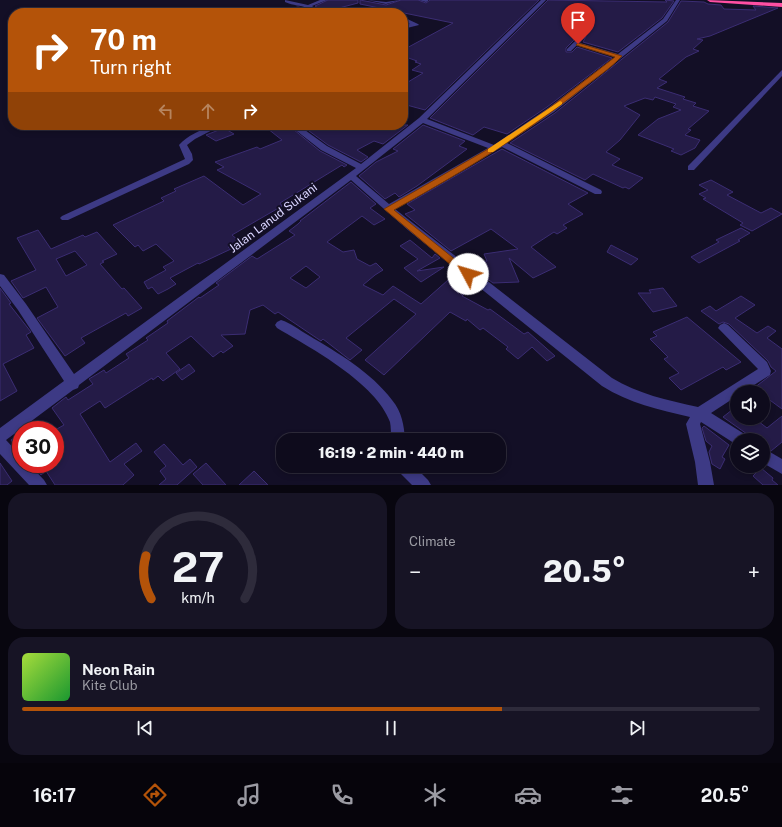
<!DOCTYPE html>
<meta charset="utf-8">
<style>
body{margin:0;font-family:"Public Sans",sans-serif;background:#171425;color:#f1f3f6;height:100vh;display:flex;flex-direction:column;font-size:15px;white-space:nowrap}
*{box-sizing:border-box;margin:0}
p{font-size:13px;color:#9b9ba3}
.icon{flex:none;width:22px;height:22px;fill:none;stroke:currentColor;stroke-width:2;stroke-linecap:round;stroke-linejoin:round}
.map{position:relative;height:485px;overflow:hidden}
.side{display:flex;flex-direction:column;gap:8px;padding:8px;background:#08060f;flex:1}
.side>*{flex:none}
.banner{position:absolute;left:8px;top:8px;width:400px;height:122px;border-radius:16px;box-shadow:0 2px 6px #0003,0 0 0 1px #2e2b3b;background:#b45309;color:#fff;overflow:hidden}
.tools{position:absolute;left:730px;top:385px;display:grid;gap:8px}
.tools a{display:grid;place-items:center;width:40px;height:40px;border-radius:50%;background:#0e0b1c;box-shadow:0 2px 6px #0003,0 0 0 1px #2e2b3b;font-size:20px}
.speed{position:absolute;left:12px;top:421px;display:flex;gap:8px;font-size:20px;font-weight:700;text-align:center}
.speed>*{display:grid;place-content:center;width:52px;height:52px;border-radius:50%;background:#0e0b1c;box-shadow:0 2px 6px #0003,0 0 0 1px #2e2b3b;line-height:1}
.speed .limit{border:6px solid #d22;background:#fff;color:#111}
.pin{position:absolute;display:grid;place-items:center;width:34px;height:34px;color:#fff;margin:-41px -17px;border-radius:50% 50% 50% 0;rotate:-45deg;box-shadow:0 0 4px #0007}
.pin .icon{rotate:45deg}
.me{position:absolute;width:44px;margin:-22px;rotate:309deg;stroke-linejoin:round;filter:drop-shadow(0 0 3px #0008)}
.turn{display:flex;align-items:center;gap:14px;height:84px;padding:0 16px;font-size:18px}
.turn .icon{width:52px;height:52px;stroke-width:2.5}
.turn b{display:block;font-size:28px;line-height:34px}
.lanes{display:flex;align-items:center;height:38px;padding:0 16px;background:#0003;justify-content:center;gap:20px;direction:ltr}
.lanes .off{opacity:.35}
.big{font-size:30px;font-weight:800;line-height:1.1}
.side .widget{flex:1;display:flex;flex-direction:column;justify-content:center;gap:6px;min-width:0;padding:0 14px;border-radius:16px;background:#171425}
.side .dial{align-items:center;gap:0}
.dial svg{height:104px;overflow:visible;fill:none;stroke:#2e2b3b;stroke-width:7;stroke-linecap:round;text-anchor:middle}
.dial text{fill:#f1f3f6;stroke:none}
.song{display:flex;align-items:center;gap:12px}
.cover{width:48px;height:48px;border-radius:6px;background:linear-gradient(135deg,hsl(80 70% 55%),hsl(130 70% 35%))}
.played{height:4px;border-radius:2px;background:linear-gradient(90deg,#b45309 65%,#2e2b3b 65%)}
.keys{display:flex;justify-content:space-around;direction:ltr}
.heat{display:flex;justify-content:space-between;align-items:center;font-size:22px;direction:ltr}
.side .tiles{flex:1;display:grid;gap:8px;grid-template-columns:1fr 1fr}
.widget:last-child{grid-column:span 2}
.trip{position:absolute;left:276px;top:433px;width:230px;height:40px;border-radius:16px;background:#0e0b1c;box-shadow:0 2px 6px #0003,0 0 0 1px #2e2b3b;font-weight:800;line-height:40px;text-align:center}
.menu{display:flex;height:64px;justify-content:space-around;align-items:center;background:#06040b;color:#9b9ba3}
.menu .icon{width:28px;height:28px}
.menu .selected{color:#b45309}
.menu b{font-size:18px;color:#f1f3f6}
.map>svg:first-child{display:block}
.building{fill:#241b47;stroke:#3b2d73;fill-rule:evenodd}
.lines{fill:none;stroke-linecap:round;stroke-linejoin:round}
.minor{fill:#3d3a85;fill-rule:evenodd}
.highway{fill:#ff4fa3;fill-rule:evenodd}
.route{fill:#b45309;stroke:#753606}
.slow{fill:#f59e0b}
.labels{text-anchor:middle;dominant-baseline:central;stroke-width:4;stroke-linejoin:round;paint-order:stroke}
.street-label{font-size:12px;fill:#d9d4ff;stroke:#130f26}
</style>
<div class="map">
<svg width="782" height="485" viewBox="0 0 782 485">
<rect width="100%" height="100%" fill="#130f26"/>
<g class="building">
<polygon points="328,0 358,0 358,3 324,12 315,6"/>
<polygon points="360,0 386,5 401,0 418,0 426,3 430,0 539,0 425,110 403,104 403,85 423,73 412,70 421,64 415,62 417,61 403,56 403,50 453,23 360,4"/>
<polygon points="548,0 667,2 665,0 674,1 662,18 618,52 583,42 586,36 579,35 566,48 566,52 572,52 577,47 612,58 547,107 507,134 484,127 473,135 430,118"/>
<polygon points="681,1 704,2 708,4 721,5 724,9 756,10 753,6 778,8 710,36 697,39 703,40 693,49 699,51 686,57 659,79 667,82 657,88 685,97 683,99 696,103 693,106 709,111 688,129 691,130 685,135 700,140 695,148 681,155 671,151 674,149 638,135 658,119 681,110 673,107 676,104 655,97 653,100 645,98 624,106 640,115 620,140 606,152 620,159 612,165 643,178 629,189 625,187 623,188 593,174 585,180 510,143 555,113 668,22"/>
<polygon points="298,7 304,8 315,13 289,13 288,9"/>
<polygon points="263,125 288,125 320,151 347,165 344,167 342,165 280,203 282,206 232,235 239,241 228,247 231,249 199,264 198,263 170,278 176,284 168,289 158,294 152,287 148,289 144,282 166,270 163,267 174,261 156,244 143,251 138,245 135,247 113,225 164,201 161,198 176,191 174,189 204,176 243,205 261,194 217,170 224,167 215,162 257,147 260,149 282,140"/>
<polygon points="301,125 408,125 383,144 374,141 357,150 368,157 361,162 328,145"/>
<polygon points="423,125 465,141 459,146 467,149 417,186 399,197 395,193 385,199 359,176 376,162 398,151 393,149"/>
<polygon points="224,128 234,134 216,141 206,135"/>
<polygon points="502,149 588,193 568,204 583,214 563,225 567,228 557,234 554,232 531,247 556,267 533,278 509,258 519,282 493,283 467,264 487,261 484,254 518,249 491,229 451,251 405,214 415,210 407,204"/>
<polygon points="711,180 733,192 727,195 761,213 771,208 782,214 752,231 740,225 743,223 703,199 706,198 699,194 708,190 699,185"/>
<path d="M 351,182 L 376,204 L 370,208 L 385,219 L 374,225 L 362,216 L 327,242 L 343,252 L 354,250 L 357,259 L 370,266 L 376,263 L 383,270 L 375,275 L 363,285 L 383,295 L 393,286 L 421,304 L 457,272 L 474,285 L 462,296 L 488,310 L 490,309 L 524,334 L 528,332 L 555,356 L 547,361 L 532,347 L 518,359 L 506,349 L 508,347 L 483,328 L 480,330 L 467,319 L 466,321 L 450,312 L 384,375 L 365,360 L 416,314 L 394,299 L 346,338 L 362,350 L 350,360 L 323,339 L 321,341 L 278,312 L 275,314 L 263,305 L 250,310 L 245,334 L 221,335 L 233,346 L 223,353 L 221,351 L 213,357 L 191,336 L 166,353 L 180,369 L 163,381 L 158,376 L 153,380 L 152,378 L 105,408 L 100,401 L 80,414 L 110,462 L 136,443 L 142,451 L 124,464 L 134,475 L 123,485 L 55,485 L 46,471 L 41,475 L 31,464 L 55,464 L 55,430 L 64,425 L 52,408 L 66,397 L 68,400 L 93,384 L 89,379 L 104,370 L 106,373 L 129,358 L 126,354 L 148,340 L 146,338 L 168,323 L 167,321 L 199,297 L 200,298 L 219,285 L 216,283 L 252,256 L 257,259 L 295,235 L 289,231 L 298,224 L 301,221 L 300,221 ZM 306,266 L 320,277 L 306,288 L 290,278 Z"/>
<polygon points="741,228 750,233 738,240 740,241 699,263 691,257 719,242 716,240"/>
<path d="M 38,230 L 51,249 L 83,235 L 85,237 L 97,232 L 117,254 L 102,261 L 104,262 L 100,264 L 122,289 L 124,288 L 142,308 L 128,316 L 126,313 L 81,338 L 85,343 L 65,356 L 37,318 L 58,307 L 46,287 L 23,298 L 11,281 L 36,270 L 17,238 ZM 75,251 L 87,265 L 66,276 L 56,259 Z"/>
<polygon points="410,240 432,258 435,254 440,258 417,271 444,267 421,282 404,268 418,259 400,246"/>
<polygon points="611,245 638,259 631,265 607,252"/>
<polygon points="0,288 11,303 9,304 31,332 26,335 34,348 3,364 17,391 0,401"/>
<polygon points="663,288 677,306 653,312 638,293 651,293 649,290"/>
<polygon points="741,296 755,305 735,318 757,333 768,326 776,331 767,338 782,349 782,409 763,395 763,392 760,392 754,388 776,371 771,367 768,361 729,324 723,322 719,324 701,311 710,306 716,311"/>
<polygon points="687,317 741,362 726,370 723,367 681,390 669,378 679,373 664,359 668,357 650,339 657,336 653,332"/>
<polygon points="189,364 195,371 182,380 176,373"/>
<polygon points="737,406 737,418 754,418 767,428 782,416 782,442 771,451 763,447 763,440 751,440 747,434 723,417"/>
<polygon points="704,426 729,445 722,457 725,459 720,469 712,464 709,452 712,446 706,441 702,428"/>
<polygon points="21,434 21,454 11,440"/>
<polygon points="164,444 183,465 190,459 197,467 177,485 159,485 166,479 160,471 166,466 154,452"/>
<polygon points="0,463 12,481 7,485 0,485"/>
<polygon points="206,463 226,485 203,485 193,474"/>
<polygon points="761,468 773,478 772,480 778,485 763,485 753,476"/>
<polygon points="254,471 268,485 239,485"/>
</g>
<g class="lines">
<g class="minor">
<path d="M 285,0 L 308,5 L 320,0 L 327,0 L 312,6 L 323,13 C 316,13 313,10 307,8 C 300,5 294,6 285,2 Z"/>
<polygon points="367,0 386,2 400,0 386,4"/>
<polygon points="419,0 428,0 428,1 426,2"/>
<path d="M 541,0 L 546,0 L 427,119 L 494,145 L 548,108 L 615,57 L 577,45 L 571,51 L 567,51 L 567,49 L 580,36 L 585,37 L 580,43 L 618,54 L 663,19 L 676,0 L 680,0 L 667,21 L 554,112 L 507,143 L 601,190 L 602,192 L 601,194 L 595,194 L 502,147 L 395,209 L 612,378 C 638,394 667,400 698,407 L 758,369 L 718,328 L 720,325 L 724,323 L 728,325 L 767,362 L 771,371 L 770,375 L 743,392 L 737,392 L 737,396 L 711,413 L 746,435 L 748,440 L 737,440 L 737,445 L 701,422 L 700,424 L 710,462 L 714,485 L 698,485 L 695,462 L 686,424 L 690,417 C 659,410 629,403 602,386 L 408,230 L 351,180 L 79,385 L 78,388 L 73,390 L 6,440 L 21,456 L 21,464 L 29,464 L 44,480 L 47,485 L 29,485 L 0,454 L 0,428 L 64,381 L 18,310 L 0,286 L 0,274 L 4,275 L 26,304 L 74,374 L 356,168 L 321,150 L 289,125 L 298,125 L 327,146 L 361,164 L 419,118 ZM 423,123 L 488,148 L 389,204 L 356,176 Z"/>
<polygon points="403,17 418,24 419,25 403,29 403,25 410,24 403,21"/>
<polygon points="782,70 782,76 694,170 688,170 688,166"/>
<path d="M 212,125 L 222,125 L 195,139 L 187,145 L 192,154 L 193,160 L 189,164 L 68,220 L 62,220 L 60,218 L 62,216 L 183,160 L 185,159 L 179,145 C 188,135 200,131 212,125 Z"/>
<path d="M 281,320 C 291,323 299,330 308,335 C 338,353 371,372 392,400 C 402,412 404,425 405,440 L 391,440 C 391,434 391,427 390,422 C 376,383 311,348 277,328 L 275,325 L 277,322 Z"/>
<polygon points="763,448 782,459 782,474 763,463"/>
<polygon points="396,466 414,466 428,480 431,485 412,485 398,471"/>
</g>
<polygon class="highway" points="707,0 782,3 782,7 710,2"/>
</g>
<path class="route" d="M 578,43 L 622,56 C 610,69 593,80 579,91 C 521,137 459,174 394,210 L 473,274 L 471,276 L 464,276 L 384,209 L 507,138 L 548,109 L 615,57 L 576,45 Z"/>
<polygon class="slow" points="560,101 562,102 562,104 493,152 488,152 488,149"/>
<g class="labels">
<g class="street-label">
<text transform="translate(273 218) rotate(-37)">Jalan Lanud Sukani</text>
</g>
</g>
</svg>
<div class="tools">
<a><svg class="icon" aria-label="sound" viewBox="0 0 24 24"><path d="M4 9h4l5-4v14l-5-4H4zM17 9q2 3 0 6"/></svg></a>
<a><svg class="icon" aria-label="layers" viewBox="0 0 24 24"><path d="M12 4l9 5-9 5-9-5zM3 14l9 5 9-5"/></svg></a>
</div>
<div class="speed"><div class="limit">30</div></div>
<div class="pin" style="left:578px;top:44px;background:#d93025"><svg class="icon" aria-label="arrive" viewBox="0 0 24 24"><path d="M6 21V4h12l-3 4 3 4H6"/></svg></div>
<svg class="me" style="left:468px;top:274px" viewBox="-20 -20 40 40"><circle r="19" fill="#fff"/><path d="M0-13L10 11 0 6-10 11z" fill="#b45309"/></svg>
<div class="trip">16:19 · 2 min · 440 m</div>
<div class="banner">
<div class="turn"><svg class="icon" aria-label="right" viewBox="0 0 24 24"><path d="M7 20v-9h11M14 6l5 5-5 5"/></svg><div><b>70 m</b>Turn right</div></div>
<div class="lanes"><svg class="icon off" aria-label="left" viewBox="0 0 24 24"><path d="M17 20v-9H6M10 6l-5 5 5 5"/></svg><svg class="icon off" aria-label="ahead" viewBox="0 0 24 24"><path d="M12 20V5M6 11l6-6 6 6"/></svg><svg class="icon" aria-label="right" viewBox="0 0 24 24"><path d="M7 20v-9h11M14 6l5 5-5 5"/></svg></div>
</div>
</div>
<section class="side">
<div class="tiles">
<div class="widget dial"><svg viewBox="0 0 100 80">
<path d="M14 69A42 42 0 1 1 86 69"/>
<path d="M14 69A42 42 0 0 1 10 36" stroke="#b45309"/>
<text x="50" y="56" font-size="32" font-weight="700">27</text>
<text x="50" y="72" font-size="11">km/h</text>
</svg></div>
<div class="widget"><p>Climate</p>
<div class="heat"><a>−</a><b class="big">20.5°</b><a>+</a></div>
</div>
<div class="widget">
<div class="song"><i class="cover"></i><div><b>Neon Rain</b><p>Kite Club</p></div></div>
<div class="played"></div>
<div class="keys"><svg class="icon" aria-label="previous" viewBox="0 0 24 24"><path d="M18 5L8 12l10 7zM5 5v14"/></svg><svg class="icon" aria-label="pause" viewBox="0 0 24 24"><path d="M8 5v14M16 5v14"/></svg><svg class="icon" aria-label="next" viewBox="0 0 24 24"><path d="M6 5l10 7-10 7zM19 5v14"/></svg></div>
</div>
</div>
</section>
<nav class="menu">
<b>16:17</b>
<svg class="icon selected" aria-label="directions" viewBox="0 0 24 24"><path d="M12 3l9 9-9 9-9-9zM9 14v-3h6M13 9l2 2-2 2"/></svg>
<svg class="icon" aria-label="music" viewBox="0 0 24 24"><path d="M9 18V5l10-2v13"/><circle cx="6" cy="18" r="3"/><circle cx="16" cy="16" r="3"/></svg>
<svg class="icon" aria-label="phone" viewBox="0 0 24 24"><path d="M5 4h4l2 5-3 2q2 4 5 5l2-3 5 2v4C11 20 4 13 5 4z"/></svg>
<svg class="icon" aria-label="climate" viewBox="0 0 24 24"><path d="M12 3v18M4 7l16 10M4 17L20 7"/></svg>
<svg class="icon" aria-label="car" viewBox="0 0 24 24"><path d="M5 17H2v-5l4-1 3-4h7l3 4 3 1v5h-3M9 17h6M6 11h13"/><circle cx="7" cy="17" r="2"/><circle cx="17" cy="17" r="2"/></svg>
<svg class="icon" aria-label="filters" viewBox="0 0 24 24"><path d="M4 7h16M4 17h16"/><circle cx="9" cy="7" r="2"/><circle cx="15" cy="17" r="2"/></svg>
<b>20.5°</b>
</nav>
